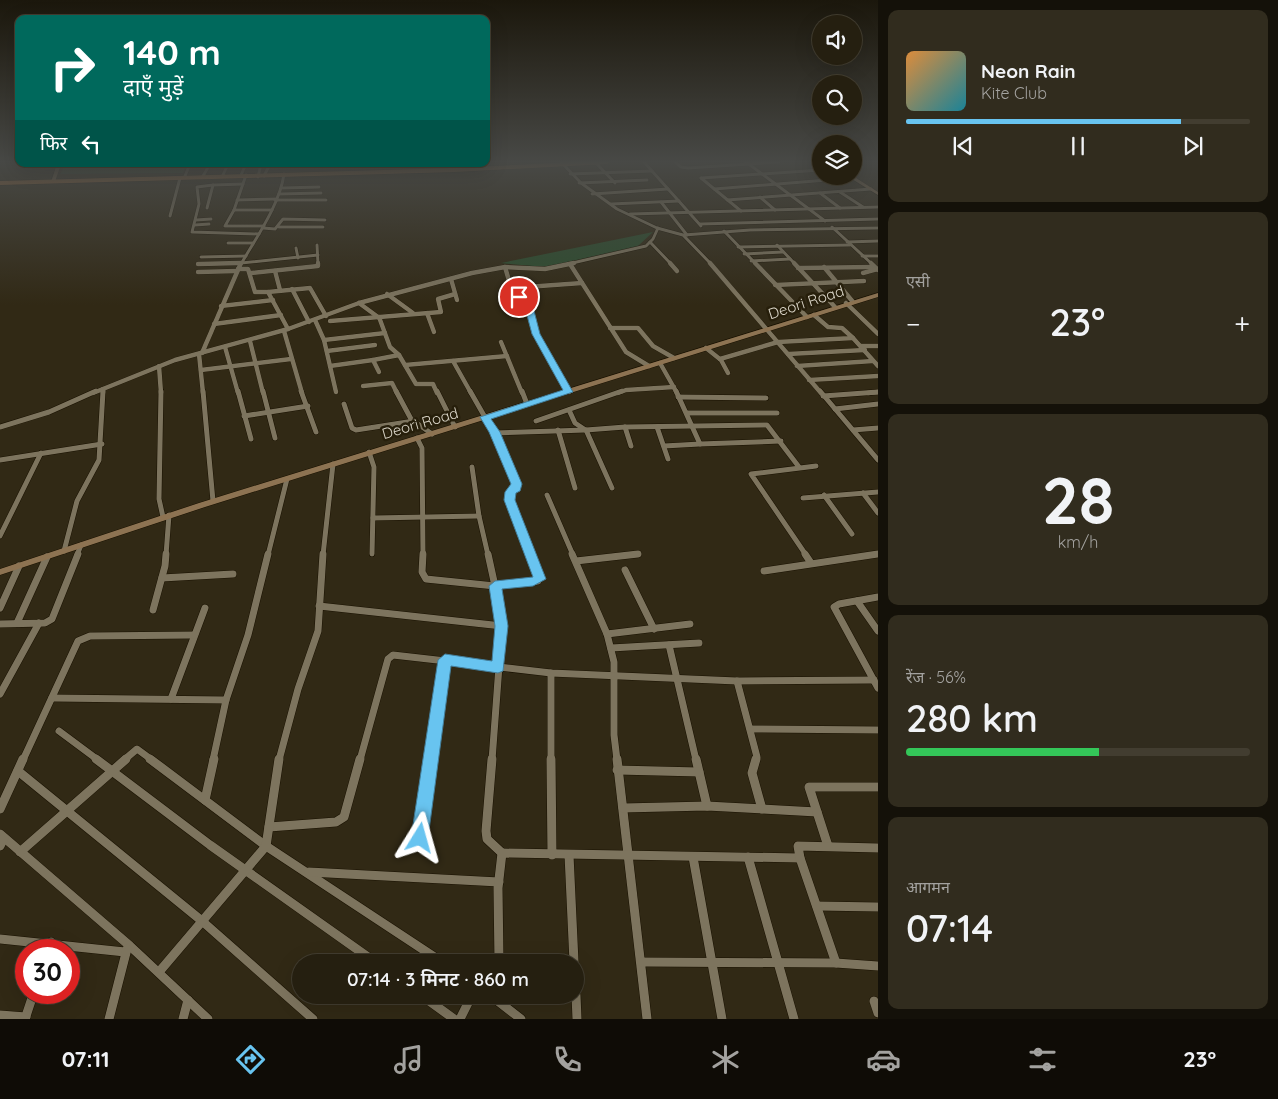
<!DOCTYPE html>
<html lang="hi">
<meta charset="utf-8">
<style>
body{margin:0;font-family:Quicksand,"Noto Sans Devanagari",sans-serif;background:#312c1e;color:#f1f3f6;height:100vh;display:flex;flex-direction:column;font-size:19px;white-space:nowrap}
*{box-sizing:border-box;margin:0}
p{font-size:16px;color:#a3a29f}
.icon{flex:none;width:28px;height:28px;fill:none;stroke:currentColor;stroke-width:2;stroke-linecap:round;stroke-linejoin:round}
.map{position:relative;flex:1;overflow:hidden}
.side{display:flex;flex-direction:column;gap:10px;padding:10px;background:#141109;width:400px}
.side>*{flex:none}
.banner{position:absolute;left:15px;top:15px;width:475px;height:152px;border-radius:10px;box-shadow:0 5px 20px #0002,0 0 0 1px #423d30;background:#00695c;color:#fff;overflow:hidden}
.buttons{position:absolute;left:812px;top:15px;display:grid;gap:10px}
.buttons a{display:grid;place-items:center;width:50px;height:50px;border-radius:50%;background:#251f10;box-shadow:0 5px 20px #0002,0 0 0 1px #423d30;font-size:25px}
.speed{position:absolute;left:15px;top:939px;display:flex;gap:10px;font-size:25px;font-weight:700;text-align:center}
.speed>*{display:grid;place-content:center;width:65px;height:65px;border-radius:50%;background:#251f10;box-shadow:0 5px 20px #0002,0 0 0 1px #423d30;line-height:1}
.speed .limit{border:8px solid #d22;background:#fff;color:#111}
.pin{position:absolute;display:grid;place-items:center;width:42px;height:42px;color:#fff;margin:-21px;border:2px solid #fff;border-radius:50%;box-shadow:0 1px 5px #0007}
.me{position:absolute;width:55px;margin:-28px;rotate:8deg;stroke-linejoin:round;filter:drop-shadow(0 0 4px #0008)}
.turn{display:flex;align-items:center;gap:18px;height:105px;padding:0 25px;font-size:22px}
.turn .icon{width:65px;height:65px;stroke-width:2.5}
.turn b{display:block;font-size:35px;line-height:42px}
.then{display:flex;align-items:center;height:48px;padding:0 25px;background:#0003;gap:10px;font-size:19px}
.big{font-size:38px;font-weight:600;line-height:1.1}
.side .tile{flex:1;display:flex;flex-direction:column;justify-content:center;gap:8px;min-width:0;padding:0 18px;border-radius:10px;background:#312c1e}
.side .dial{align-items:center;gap:0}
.dial b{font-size:65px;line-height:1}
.song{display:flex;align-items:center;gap:15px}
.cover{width:60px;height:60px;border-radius:8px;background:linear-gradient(135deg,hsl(30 70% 55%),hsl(190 70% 35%))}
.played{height:5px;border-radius:2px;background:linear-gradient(90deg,#68c4f0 80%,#423d30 80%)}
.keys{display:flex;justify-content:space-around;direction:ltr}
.heat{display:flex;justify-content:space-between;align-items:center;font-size:28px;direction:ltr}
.charge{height:8px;border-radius:4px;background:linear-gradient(90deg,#34c759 56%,#423d30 0)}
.trip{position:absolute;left:292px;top:954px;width:292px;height:50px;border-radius:25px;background:#251f10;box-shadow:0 5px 20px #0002,0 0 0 1px #423d30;font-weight:600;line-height:50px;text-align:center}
.tab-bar{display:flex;height:80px;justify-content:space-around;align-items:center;background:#0f0c06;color:#a3a29f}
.tab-bar .icon{width:35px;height:35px}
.tab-bar .current{color:#68c4f0}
.tab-bar b{font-size:22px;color:#f1f3f6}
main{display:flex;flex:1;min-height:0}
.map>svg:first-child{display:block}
.water{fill:#2c4c2d}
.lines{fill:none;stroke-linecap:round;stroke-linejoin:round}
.street-far4-casing{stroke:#191101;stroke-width:4}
.street-far3-casing{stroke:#191101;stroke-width:5}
.street-far2-casing{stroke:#191101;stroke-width:6}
.street-far1-casing{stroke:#191101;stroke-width:8}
.street-casing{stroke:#191101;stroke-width:10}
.secondary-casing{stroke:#191101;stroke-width:1}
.highway-casing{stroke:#191101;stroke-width:1}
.street-far4{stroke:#7d745e;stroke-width:3}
.street-far3{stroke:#7d745e;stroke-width:4.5}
.street-far2{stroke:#7d745e;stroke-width:5}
.street-far1{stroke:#7d745e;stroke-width:7}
.street{stroke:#7d745e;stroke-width:9}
.secondary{fill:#8d7352;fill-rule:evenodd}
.highway{fill:#b17036;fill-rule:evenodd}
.route{fill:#68c4f0;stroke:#447f9c}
.labels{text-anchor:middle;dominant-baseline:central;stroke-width:5;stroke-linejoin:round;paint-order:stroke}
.street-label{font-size:15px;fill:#dbd6c9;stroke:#271f0b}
</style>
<main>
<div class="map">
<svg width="878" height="1019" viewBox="0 0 878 1019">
<rect width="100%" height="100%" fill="#312915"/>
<g class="water">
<polygon points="66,164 186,164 183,173 60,174"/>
<polygon points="653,232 637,247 568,263 542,267 501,263"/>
</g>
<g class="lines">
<g class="street-far4-casing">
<g id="street-far4">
<polyline points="561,162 581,183 617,209 657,228 683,235 711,264"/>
<polyline points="644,162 701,226"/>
<polyline points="675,162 681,167 688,168 779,162"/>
<polyline points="746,162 825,221"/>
<polyline points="596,163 615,183"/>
<polyline points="570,174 652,171"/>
<polyline points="223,175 228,164"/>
<polyline points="241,175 246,164"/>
<polyline points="246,175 234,210 272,210"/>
<polyline points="185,176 190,164"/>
<polyline points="203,176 210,164"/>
<polyline points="264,176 270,164"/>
<polyline points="258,177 261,164"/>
<polyline points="701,178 821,170"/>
<polyline points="701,178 741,211"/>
<polyline points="579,183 647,180"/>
<polyline points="213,185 197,187 199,204 192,232 259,234"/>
<polyline points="282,188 319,187"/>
<polyline points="714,189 852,178"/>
<polyline points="840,192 863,207"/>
<polyline points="820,193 840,208"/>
<polyline points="279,194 321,193"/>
<polyline points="592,194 668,189"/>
<polyline points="760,197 775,210"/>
<polyline points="237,200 275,199"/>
<polyline points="275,200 326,200"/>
<polyline points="727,200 871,189"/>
<polyline points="661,202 687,235"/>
<polyline points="611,204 679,201"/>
<polyline points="207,208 213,185 243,184"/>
<polyline points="234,210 225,226 264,226"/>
<polyline points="630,214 878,207"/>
<polyline points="170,216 180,178"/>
<polyline points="196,220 211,219"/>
<polyline points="700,224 878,219"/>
<polyline points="195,225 209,224"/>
<polyline points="279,227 323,227"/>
<polyline points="832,227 872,264"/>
<polyline points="263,228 275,229 283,219 325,220"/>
<polyline points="724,231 756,264"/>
<polyline points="684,235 750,230 878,228"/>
<polyline points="650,242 671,264"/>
<polyline points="847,242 878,241"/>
<polyline points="228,243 253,243"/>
<polyline points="317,245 318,264"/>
<polyline points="777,245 795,264"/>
<polyline points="738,247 850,245"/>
<polyline points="296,248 298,258"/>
<polyline points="744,254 783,252"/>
<polyline points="862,256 878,256"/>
<polyline points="201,257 246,256"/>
<polyline points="751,261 790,259"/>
<polyline points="198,264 241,263 318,255"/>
<path d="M 241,264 C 256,238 280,204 284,174"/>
<polyline points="568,264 646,246 653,239 658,228"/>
</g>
</g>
<g class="street-far3-casing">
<g id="street-far3">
<polyline points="670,263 677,271"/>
<polyline points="710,263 821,393"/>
<polyline points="755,263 807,317"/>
<polyline points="794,263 835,307"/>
<polyline points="871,263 878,270"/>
<polyline points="198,264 240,263"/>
<polyline points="570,264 626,352 649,366"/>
<polyline points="505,267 510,284 529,307 536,334 569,392"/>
<polyline points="824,267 853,302"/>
<polyline points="798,268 873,267"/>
<polyline points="238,269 248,269 255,292 268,292 288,329"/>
<polyline points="275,271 280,290"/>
<polyline points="198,272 237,271"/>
<polyline points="251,273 318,266 318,263"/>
<polyline points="863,273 878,269"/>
<polyline points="451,279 457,300"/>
<polyline points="775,285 864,281"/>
<polyline points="512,288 582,283"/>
<polyline points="292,289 309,322"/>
<polyline points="268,292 310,288 326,316"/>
<polyline points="387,294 413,313"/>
<polyline points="359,303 378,317"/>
<polyline points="846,303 878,334"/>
<polyline points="221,306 273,300"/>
<polyline points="427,313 434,332"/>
<polyline points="379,317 390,347 399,355"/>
<polyline points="315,320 324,340 336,392"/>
<polyline points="330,321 441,312 438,299 455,294"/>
<polyline points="214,324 281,315"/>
<polyline points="610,328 638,328 653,346 674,358"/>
<polyline points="284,331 302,393"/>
<polyline points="853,338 878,366"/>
<polyline points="324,340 385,333"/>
<polyline points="250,341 263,393"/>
<polyline points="501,342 522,393"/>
<polyline points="861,346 878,346"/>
<polyline points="225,347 238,393"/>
<polyline points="706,348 721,360 728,373"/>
<polyline points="327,351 375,345"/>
<polyline points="202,353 241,263"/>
<polyline points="199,354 203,393"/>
<polyline points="788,354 865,350"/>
<polyline points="720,359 778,342 853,338 842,328 828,327 814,315"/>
<polyline points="453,361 471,393"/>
<polyline points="660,363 677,393"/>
<polyline points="405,365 507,356"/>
<polyline points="159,366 161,393"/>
<polyline points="330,366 373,360"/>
<polyline points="797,366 873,361"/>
<polyline points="201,370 291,359"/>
<polyline points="379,372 373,360 399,355 416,384 433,384 437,393"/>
<polyline points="809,380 878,376"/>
<polyline points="363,386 392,383 397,393"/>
<polyline points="93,393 175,360 288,329 359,303 472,273 505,267 545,269 574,263"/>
<polyline points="103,393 103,389"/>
<polyline points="618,393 626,390 674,387"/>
<polyline points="868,393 878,392"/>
</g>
</g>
<g class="street-far2-casing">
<g id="street-far2">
<polyline points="161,391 159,499 163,517"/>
<polyline points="203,391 213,501"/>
<polyline points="238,391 251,439"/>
<polyline points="263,391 275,438"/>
<polyline points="301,391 316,432"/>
<polyline points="396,391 411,419 432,434"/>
<polyline points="437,391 455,427"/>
<polyline points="470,391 494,433 517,484 516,488 510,492 510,500 532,555"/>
<polyline points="522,391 527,404"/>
<polyline points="676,391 700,444 781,441"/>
<polyline points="820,391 878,460"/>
<polyline points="823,396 878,392"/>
<polyline points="678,397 766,398"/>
<polyline points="344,404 352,428 356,430 414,421"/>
<polyline points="835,409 878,404"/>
<polyline points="569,410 575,423 584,429"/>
<polyline points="687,413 777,413"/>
<polyline points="244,416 308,406"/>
<polyline points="536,421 622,391"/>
<polyline points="0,427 49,412 96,391"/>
<polyline points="625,427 631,446"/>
<polyline points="657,427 668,459"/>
<polyline points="558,430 575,488"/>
<polyline points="853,430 878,428"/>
<polyline points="494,433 586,430"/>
<polyline points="417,438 422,448 423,555"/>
<polyline points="664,446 700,444"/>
<polyline points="369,452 374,467 372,554"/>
<polyline points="0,460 102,444"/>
<polyline points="472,467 479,516 488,555"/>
<polyline points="612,488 586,430 625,427 767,425 799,467"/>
<polyline points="863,493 878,513"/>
<polyline points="547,495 573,555"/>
<polyline points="824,495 852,534"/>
<polyline points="803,498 878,492"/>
<polyline points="373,518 479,516"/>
<polyline points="0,536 41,453"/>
<polyline points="64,551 77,501 99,460 103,391"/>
<polyline points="77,555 81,545"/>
<polyline points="166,555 169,515"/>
<polyline points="268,555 287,479"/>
<polyline points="323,555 333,464"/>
<polyline points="628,555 638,554"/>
<polyline points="806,555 751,474 816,466"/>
<polyline points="871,555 878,554"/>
</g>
</g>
<g class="street-far1-casing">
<g id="street-far1">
<polyline points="488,554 495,586 538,581 540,574 532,554"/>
<polyline points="572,554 607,634 614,662 614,735 617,760"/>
<polyline points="805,554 811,563"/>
<polyline points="576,561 638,554"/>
<polyline points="625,570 654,629"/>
<polyline points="764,571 878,554"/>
<polyline points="162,578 233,574"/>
<polyline points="878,597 839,604 834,607 878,688"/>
<polyline points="857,601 878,631"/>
<polyline points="319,606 502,626 495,586 426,579 422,572 423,554"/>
<polyline points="0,608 19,566"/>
<polyline points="153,610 165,566 166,554"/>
<polyline points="17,623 47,557"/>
<polyline points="0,624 45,623 52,619 78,554"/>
<polyline points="607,634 690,624"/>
<polyline points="669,645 696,760"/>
<polyline points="611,648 699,643"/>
<polyline points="551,673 551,760"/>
<polyline points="0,694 39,623"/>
<polyline points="52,698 226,700"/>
<polyline points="171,699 205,608"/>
<polyline points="751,729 878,730"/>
<polyline points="59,731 98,760"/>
<polyline points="23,760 78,641 90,636 194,635"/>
<polyline points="124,760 137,749 152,760"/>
<polyline points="213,760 226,700 248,635 268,554"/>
<polyline points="279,760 298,689 318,631 323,554"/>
<polyline points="360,760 388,659 393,655 551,673 737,681"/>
<polyline points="431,760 445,660"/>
<polyline points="492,760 502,626"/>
<polyline points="756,760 757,757 737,681 874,680"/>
</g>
</g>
<g class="street-casing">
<g id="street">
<polyline points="96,759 210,845 375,962"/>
<polyline points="150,759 266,846 442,962"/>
<polyline points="492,759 486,831 487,839 502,853"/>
<polyline points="551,759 552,855"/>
<polyline points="617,759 647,1019"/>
<polyline points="696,759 707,806"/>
<polyline points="756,759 752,773 762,809"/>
<polyline points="617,770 699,772"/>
<polyline points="18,771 202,921 313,1019"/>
<polyline points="205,800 214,759"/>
<polyline points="623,808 707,806 817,812"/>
<polyline points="0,809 23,759"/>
<polyline points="269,827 336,822 344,817 360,759"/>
<polyline points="0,834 130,946 208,1019"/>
<polyline points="420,838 431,759"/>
<polyline points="0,846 4,838"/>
<polyline points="828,846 809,787 878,787"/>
<polyline points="20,852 126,759"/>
<polyline points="569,855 574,962"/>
<polyline points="693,857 722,1019"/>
<polyline points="748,857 794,1019"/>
<polyline points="309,872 499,882"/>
<polyline points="817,906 878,907"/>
<polyline points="0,939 125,952"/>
<polyline points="48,950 51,942"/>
<polyline points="499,962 498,888 502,853 800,858"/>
<polyline points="642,962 836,963 878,966"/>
<polyline points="836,963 800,858 798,846 878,848"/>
<polyline points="159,972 266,846 279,759"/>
<polyline points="421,995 454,1019"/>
<polyline points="490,995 521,1019"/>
<polyline points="576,995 577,1019"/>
<polyline points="874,1001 878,1013"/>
<polyline points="0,1015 26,1017"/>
<polyline points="25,1019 34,992"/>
<polyline points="109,1019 127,949"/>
<polyline points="183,1019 188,1000"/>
<polyline points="460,1019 472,995"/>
</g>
</g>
<g class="secondary-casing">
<g id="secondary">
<polygon points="57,164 61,164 55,182 53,183 51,182"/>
<polygon points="847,176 853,176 878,192 878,195"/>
<polygon points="878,293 878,297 205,507 0,575 0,569 199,503"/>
</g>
</g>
<g class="highway-casing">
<polygon id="highway" points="573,162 610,162 607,164 454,172 0,185 0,181 454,168"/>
</g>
<use href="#street-far4" class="street-far4"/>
<use href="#street-far3" class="street-far3"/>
<use href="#street-far2" class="street-far2"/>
<use href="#street-far1" class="street-far1"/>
<use href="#street" class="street"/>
<use href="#secondary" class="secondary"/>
<use href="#highway" class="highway"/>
</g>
<linearGradient id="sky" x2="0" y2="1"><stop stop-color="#1b170c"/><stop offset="0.53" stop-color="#484946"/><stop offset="1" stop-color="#484946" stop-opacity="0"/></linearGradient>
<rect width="878" height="305" fill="url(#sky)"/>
<polygon class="route" points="519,295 533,307 540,334 573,392 491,419 500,432 522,484 520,491 516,493 515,500 546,579 533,586 502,589 508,626 503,671 498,673 451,666 428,838 425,843 420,846 414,843 411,838 438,660 445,654 492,661 495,626 489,586 495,581 533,577 504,500 505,492 511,484 489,432 480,417 563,390 532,334 525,308 515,297"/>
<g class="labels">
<g class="street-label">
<text transform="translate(806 302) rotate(-18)">Deori Road</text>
<text transform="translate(420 423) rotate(-16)">Deori Road</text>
</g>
</g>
</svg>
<div class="buttons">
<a><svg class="icon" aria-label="sound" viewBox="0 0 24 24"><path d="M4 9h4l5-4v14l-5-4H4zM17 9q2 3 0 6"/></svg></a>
<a><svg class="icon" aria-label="search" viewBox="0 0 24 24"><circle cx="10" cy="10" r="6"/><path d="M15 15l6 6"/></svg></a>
<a><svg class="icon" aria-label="layers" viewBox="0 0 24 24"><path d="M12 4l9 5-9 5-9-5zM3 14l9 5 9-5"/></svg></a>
</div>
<div class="speed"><div class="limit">30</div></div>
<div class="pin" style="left:519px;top:297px;background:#d93025"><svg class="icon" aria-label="arrive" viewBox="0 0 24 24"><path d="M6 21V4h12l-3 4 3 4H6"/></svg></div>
<svg class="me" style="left:420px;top:838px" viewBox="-20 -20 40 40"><path d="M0-17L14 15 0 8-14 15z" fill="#68c4f0" stroke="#fff" stroke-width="4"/></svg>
<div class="trip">07:14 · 3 मिनट · 860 m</div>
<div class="banner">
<div class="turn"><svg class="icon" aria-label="right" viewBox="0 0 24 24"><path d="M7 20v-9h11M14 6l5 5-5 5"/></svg><div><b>140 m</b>दाएँ मुड़ें</div></div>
<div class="then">फिर<svg class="icon" aria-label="left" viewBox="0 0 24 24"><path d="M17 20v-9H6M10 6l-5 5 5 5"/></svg></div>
</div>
</div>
<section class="side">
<div class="tile">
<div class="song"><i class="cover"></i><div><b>Neon Rain</b><p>Kite Club</p></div></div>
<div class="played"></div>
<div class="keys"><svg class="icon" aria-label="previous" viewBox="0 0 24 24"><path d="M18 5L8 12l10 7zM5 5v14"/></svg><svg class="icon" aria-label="pause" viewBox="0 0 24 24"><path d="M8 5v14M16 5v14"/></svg><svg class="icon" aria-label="next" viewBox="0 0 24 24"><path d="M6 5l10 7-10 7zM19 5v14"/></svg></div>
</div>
<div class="tile"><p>एसी</p>
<div class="heat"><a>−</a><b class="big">23°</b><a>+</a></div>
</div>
<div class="tile dial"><b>28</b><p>km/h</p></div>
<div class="tile"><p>रेंज · 56%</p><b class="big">280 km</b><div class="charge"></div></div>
<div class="tile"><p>आगमन</p><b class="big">07:14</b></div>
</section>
</main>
<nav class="tab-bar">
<b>07:11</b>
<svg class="icon current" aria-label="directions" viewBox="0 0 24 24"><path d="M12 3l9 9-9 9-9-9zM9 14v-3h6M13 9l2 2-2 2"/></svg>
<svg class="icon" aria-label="music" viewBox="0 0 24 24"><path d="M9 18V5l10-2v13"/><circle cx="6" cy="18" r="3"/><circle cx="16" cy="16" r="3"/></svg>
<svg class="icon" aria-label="phone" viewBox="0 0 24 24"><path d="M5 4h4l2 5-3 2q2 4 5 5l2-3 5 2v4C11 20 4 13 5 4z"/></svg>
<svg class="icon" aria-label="climate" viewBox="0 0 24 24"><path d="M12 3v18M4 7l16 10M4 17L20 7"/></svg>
<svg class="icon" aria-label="car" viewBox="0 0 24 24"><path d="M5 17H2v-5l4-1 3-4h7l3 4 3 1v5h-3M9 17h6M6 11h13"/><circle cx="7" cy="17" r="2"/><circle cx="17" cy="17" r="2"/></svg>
<svg class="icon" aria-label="filters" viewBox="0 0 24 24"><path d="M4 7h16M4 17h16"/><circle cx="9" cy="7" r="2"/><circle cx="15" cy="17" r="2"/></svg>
<b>23°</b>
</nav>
